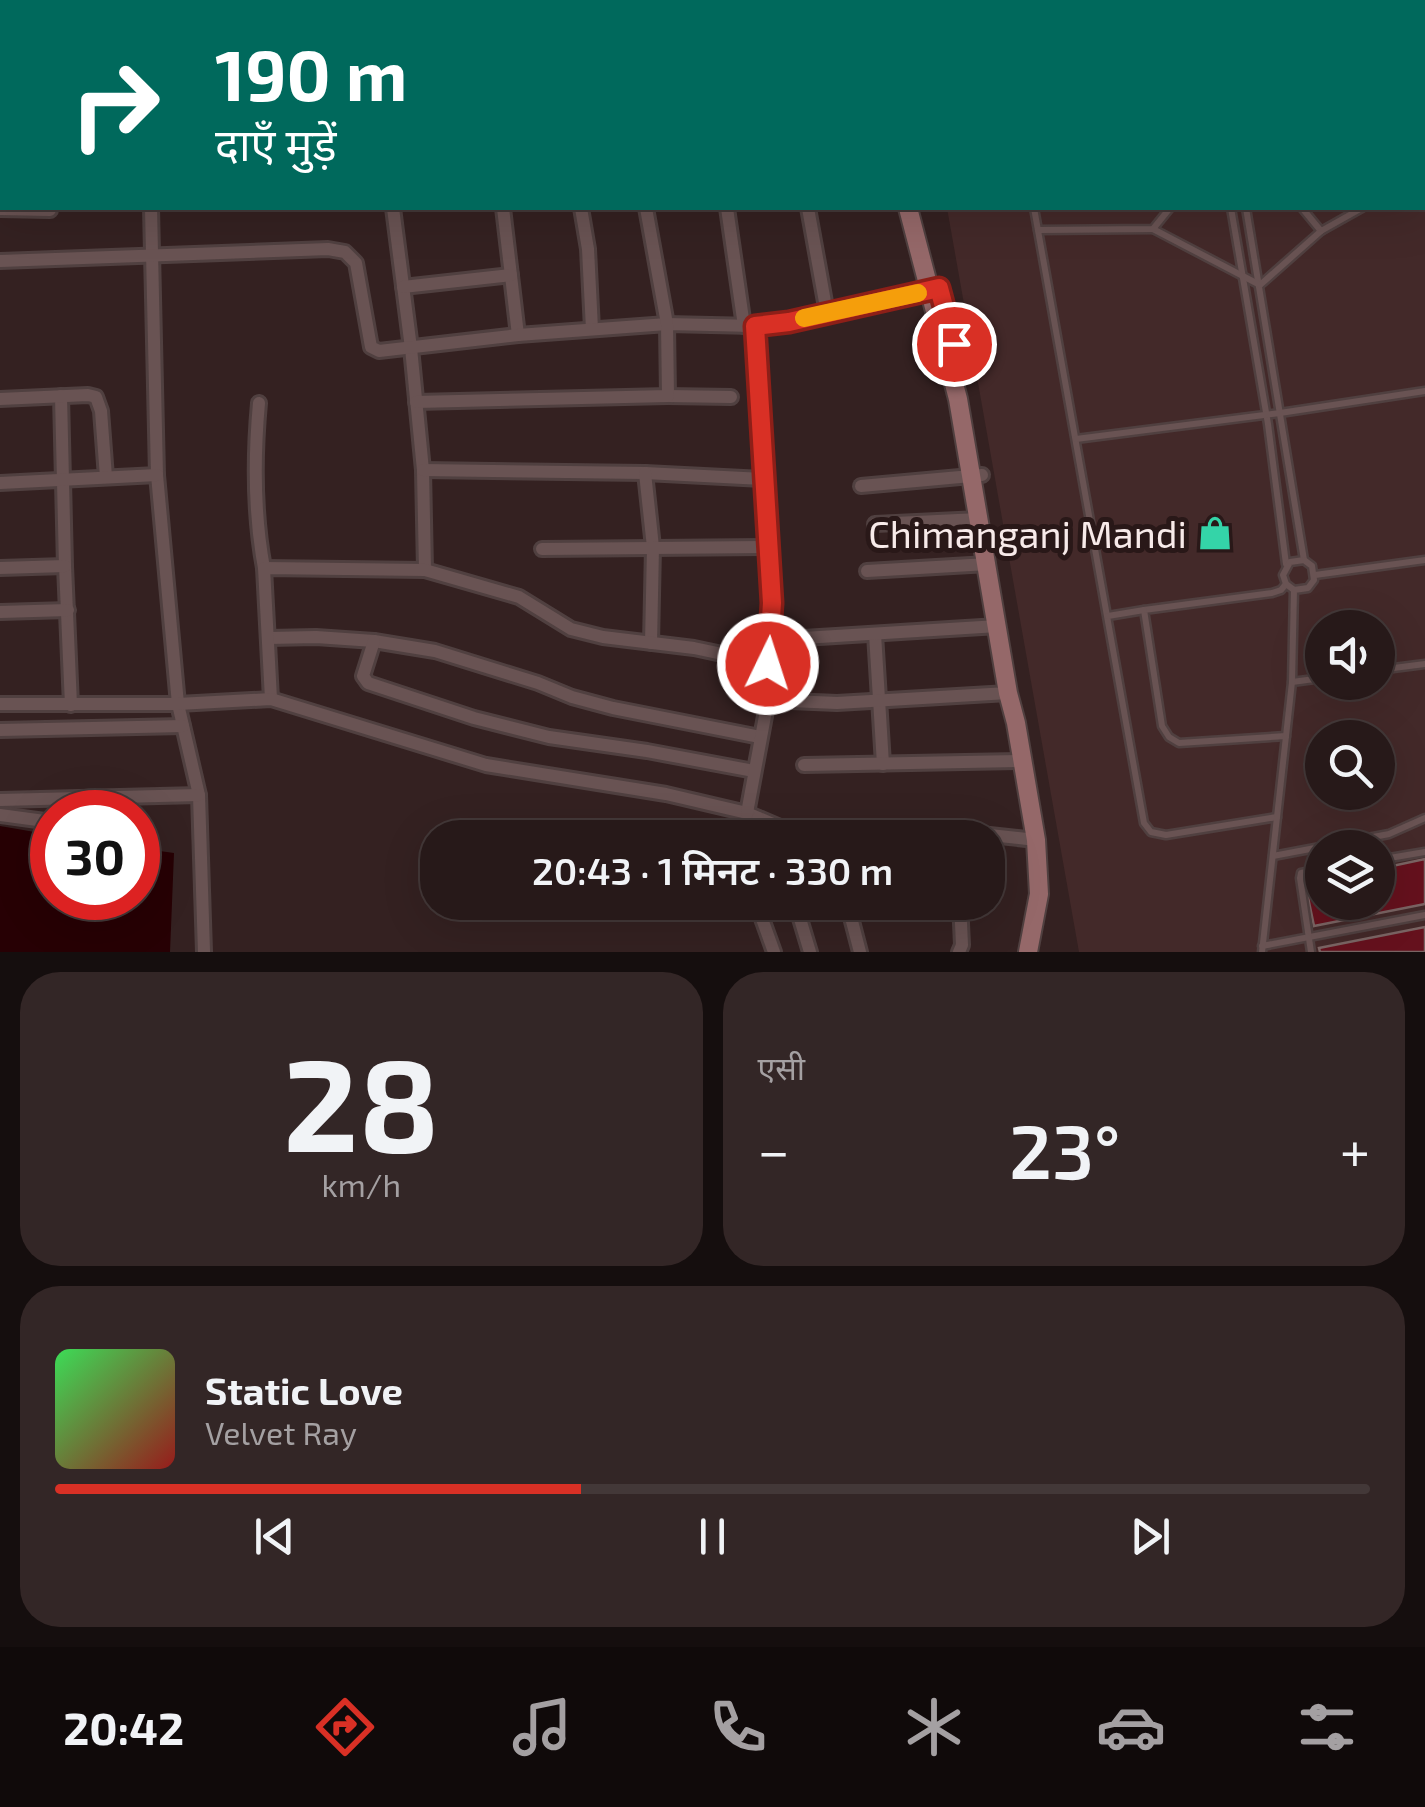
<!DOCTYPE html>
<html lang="hi">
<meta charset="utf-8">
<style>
body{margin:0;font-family:"Exo 2","Noto Sans Devanagari",sans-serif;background:#332626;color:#f1f3f6;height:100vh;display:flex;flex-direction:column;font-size:38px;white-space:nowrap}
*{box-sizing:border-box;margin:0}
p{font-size:32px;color:#a4a0a2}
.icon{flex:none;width:55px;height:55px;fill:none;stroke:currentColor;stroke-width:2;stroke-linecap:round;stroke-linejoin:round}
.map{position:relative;height:952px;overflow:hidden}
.panel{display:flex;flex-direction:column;gap:20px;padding:20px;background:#150e0e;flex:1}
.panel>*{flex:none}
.top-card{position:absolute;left:0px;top:0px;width:1425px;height:210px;box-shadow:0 10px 40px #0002,0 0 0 2px #433838;background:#00695c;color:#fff;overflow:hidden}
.tools{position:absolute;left:1305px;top:610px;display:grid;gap:20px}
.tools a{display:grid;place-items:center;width:90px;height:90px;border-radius:50%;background:#271919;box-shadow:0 10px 40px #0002,0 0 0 2px #433838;font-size:50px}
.speed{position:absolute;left:30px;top:790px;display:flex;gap:20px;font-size:50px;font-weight:700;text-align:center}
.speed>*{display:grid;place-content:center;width:130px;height:130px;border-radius:50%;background:#271919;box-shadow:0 10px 40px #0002,0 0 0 2px #433838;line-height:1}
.speed .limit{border:15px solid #d22;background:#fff;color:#111}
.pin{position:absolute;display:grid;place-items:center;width:85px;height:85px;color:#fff;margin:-42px;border:5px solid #fff;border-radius:50%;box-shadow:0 2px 10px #0007}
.me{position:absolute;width:110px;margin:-55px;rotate:4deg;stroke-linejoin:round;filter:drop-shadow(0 0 8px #0008)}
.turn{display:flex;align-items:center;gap:35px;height:210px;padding:0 50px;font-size:45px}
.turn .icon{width:130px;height:130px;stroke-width:2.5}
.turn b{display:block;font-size:70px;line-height:85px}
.big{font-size:75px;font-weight:600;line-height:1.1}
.panel .tile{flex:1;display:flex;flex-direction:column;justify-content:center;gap:15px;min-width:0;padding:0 35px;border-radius:40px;background:#332626}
.panel .dial{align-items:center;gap:0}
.dial b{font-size:130px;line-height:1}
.song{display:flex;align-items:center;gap:30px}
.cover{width:120px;height:120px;border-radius:15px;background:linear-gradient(135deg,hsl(130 70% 55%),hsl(0 70% 35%))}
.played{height:10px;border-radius:5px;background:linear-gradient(90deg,#d93025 40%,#433838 40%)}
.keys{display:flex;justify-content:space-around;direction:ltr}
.heat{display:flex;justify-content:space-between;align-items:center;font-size:55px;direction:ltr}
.panel .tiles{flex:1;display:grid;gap:20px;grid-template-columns:1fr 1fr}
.tile:last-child{grid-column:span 2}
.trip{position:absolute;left:420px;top:820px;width:585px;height:100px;border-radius:40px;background:#271919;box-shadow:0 10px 40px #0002,0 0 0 2px #433838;font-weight:600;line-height:100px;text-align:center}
.tabs{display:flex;height:160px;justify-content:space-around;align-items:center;background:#100a0a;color:#a4a0a2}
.tabs .icon{width:70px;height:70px}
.tabs .current{color:#d93025}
.tabs b{font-size:45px;color:#f1f3f6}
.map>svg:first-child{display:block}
.built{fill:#432929;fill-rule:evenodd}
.water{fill:#270004}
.building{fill:#65111d;stroke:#7a6463;stroke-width:2.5}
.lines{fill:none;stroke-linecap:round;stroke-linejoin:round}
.lane-casing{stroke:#504040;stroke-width:11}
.street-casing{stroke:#504040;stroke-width:18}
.secondary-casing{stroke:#504040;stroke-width:22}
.lane{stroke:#695353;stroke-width:6}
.street{stroke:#695353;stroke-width:12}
.secondary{stroke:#956869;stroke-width:18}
.route-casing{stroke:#8d1f18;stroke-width:25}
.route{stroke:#d93025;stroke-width:18}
.slow{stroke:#f59e0b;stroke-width:18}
.labels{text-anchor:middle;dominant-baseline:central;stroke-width:10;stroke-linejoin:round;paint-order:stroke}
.poi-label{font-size:38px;fill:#f7eae9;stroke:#291818;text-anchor:end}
</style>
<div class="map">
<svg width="1425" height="952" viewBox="0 0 1425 952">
<rect width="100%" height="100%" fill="#342121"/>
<g class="built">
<polygon points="914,0 1400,0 1409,2 915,2"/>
<path d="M 1423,6 L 1425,7 L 1425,952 L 1079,952 L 947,208 L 1422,208 ZM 1322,628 L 1378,628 L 1378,682 L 1322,682 ZM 1322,738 L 1378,738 L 1378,792 L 1322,792 ZM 1322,848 L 1378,848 L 1378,902 L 1322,902 Z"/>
</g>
<polygon class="water" points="0,826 52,835 52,898 138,898 138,848 174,853 170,952 0,952"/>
<g class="building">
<polygon points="1425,859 1425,904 1314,926 1305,883 1322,880 1322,902 1378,902 1378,869"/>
<polygon points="1425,927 1425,952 1320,952 1319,948"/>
</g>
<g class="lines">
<g class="lane-casing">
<g id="lane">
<polyline points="996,0 996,2"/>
<polyline points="1189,0 1189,2"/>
<polyline points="1203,0 1204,2"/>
<polyline points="1244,0 1270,2"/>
<polyline points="1404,0 1405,2"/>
<polyline points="1422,125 1425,140"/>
<polyline points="1422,187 1425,187"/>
<polyline points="1034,208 1144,823 1151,832 1166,835 1277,817"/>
<polyline points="1231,208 1268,424 1286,564"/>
<polyline points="1246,208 1304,560"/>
<polyline points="1302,208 1321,231"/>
<polyline points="1153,229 1260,285 1321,231 1362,208"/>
<polyline points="1038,230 1153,229 1170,208"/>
<polyline points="1076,439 1280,413 1425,391"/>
<polyline points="1315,575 1425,560"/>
<polyline points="1286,584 1281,590 1272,593 1144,610 1162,726 1169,737 1179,743 1286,736"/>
<polyline points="1108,616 1144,610"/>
<polyline points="1378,670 1425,664"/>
<polyline points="1292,682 1322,678"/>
<polyline points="1273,856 1389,834 1425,818"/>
<polyline points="1378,860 1425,852"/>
<polyline points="1262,946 1425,915"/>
<polyline points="1262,952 1292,682 1294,590 1286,584 1283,575 1290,562 1304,560 1312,566 1314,580 1308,588 1294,590"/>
<polyline points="1311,952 1300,878 1301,873 1322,869"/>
</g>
</g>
<g class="street-casing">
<g id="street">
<polyline points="39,0 39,2"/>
<polyline points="147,0 147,2"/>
<polyline points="253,0 253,2"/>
<polyline points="840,0 854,2"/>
<polyline points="514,1 523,2"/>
<polyline points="664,2 664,0"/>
<polyline points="742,2 743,0"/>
<polyline points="0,47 2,47"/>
<polyline points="0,133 2,132"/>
<polyline points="0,176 2,176"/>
<polyline points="151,208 157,475 178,704 199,795 204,952"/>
<polyline points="393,208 411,348 423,470 425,570"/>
<polyline points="503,208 518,335"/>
<polyline points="581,208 588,249 592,329"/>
<polyline points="727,208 744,326"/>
<polyline points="808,208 827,313"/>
<polyline points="0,209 50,210"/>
<polyline points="0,261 328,249 345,252 356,263 371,347 379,351 518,335 667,324 755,326 789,321 939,288"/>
<polyline points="403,287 511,275"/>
<polyline points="61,396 65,566 71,705"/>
<polyline points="668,396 731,397"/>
<polyline points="0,399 88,395 96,397 101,411 106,477"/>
<polyline points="416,402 668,396 667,324 646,208"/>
<path d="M 259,403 C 254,458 254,514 264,568"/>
<polyline points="423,470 645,473 763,479"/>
<polyline points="645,473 653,547 651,643"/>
<polyline points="0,483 157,475"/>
<polyline points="861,486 982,475"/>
<polyline points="875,524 979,519"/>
<polyline points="542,549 769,547"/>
<polyline points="0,568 65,566"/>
<polyline points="867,571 988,564"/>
<polyline points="0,612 68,610"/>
<polyline points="875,634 883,764"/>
<polyline points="269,638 316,637 374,641 435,651 538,683 572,697 613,708 760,737"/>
<polyline points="771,640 998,626"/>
<polyline points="374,641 363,676 368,683 474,718 549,737 647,751 754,771"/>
<polyline points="271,699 264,568 425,570 519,597 571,629 603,637 694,648 769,664"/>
<polyline points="768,700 837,703 1008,693"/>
<polyline points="0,704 178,704 271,699 486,765 666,794 747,813 780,827 916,827 1036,840"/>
<polyline points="0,730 183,726"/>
<polyline points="804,765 1022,761"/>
<polyline points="0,800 199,795"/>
<polyline points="747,813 768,700 772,603 755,326"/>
<polyline points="0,815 52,822"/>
<polyline points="754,838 758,818"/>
<polyline points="756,902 774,952"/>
<polyline points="795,902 810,952"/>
<polyline points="847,902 860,952"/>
<polyline points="959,952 962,945 960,902"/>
</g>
</g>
<g class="secondary-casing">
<g id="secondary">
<polyline points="884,0 884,2"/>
<polyline points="908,208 958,399 1008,693 1016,723 1036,840 1039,894 1028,952"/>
</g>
</g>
<use href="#lane" class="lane"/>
<use href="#street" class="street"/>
<use href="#secondary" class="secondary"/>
</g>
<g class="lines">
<g class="route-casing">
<polyline id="route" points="768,664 772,603 755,326 789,322 939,288 954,344"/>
</g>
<use href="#route" class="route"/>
<polyline class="slow" points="804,318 918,293"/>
</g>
<defs>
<g id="shop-bare" transform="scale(2.7)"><path d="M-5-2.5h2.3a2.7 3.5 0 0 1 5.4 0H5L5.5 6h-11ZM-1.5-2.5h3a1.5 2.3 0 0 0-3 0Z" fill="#34d4a8" stroke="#291818" stroke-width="2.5" paint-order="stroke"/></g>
</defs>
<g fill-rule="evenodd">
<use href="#shop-bare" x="1215" y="533"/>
</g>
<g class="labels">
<g class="poi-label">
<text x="1187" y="533">Chimanganj Mandi</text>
</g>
</g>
</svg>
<div class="tools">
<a><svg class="icon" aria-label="sound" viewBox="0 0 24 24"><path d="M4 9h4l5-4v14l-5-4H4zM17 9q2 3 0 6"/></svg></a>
<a><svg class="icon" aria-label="search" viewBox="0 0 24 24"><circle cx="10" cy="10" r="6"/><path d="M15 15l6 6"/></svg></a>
<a><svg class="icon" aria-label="layers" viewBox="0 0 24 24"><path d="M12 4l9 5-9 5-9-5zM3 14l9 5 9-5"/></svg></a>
</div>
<div class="speed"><div class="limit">30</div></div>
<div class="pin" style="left:954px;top:344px;background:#d93025"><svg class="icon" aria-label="arrive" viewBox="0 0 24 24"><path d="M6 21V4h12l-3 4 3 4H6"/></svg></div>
<svg class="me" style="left:768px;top:664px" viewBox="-20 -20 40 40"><circle r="17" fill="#d93025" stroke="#fff" stroke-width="3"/><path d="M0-11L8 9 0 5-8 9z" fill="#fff"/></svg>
<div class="trip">20:43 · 1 मिनट · 330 m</div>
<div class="top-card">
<div class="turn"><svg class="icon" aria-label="right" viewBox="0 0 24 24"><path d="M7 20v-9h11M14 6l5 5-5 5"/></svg><div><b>190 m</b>दाएँ मुड़ें</div></div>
</div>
</div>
<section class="panel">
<div class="tiles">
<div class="tile dial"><b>28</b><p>km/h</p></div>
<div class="tile"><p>एसी</p>
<div class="heat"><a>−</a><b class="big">23°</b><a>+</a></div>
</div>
<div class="tile">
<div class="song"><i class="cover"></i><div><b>Static Love</b><p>Velvet Ray</p></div></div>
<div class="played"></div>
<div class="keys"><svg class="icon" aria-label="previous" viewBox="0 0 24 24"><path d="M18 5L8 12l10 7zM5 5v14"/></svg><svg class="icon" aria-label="pause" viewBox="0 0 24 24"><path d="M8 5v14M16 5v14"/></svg><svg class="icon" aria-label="next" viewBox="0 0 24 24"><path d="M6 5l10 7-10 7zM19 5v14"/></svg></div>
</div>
</div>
</section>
<nav class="tabs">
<b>20:42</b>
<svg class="icon current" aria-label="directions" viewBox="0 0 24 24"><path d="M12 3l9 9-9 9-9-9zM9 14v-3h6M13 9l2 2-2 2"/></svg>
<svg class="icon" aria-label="music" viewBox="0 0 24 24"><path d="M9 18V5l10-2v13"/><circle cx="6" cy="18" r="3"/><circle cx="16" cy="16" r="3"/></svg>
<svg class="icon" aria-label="phone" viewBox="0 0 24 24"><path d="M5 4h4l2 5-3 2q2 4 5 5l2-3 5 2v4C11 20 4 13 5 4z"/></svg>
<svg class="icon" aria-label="climate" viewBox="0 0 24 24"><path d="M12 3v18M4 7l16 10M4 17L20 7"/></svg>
<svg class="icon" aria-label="car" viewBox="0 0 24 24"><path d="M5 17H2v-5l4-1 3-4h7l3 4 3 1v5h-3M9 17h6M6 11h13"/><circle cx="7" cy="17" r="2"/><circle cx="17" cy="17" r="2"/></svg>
<svg class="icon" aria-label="filters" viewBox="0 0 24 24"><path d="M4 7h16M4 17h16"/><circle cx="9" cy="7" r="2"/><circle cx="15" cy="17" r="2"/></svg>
</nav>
